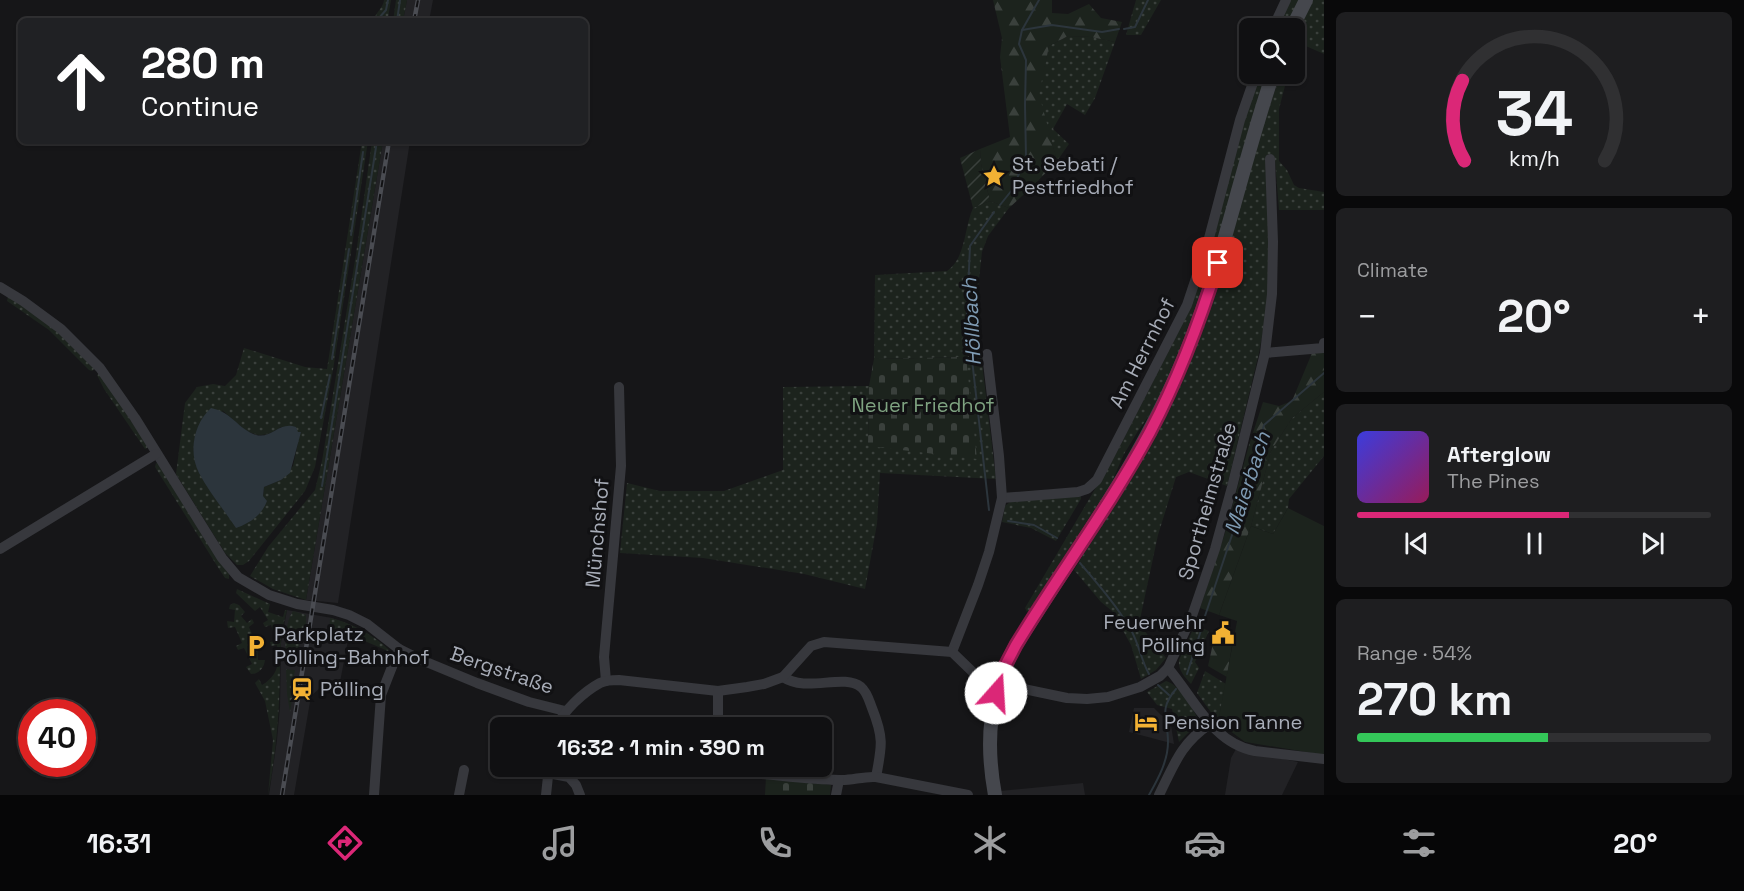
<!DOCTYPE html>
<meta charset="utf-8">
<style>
body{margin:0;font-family:"Space Grotesk",sans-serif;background:#1e1e20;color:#f1f3f6;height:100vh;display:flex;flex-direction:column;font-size:22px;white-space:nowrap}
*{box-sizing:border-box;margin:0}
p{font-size:20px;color:#9c9d9f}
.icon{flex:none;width:33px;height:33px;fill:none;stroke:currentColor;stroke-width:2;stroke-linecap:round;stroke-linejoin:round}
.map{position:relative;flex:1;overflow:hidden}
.panel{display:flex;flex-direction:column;gap:12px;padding:12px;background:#09090a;width:420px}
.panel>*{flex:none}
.hud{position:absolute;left:18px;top:18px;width:570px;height:126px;border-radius:9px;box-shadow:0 2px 4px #0004,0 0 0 2px #303032;background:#202124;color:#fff;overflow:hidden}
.fabs{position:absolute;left:1239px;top:18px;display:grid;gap:12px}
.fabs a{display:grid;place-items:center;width:66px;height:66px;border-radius:9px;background:#101012;box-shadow:0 2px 4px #0004,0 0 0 2px #303032;font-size:30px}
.speed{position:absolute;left:18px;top:699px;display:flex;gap:12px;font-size:30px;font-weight:700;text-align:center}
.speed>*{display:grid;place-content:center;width:78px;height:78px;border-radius:50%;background:#101012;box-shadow:0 2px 4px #0004,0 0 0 2px #303032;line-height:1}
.speed .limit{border:9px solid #d22;background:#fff;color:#111}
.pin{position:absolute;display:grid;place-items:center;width:51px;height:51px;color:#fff;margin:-26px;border-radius:12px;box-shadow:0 3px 9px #0006}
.me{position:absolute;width:66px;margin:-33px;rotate:19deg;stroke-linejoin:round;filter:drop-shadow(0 0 4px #0008)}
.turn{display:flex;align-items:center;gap:21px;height:126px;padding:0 24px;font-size:27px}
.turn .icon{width:78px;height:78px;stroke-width:2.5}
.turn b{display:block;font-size:42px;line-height:51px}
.big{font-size:45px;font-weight:700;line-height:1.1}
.panel .widget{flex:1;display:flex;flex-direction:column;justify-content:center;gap:9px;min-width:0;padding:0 21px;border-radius:9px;background:#1e1e20}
.panel .dial{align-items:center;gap:0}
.dial svg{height:156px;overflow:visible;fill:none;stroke:#303032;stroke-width:7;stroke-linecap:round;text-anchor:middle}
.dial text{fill:#f1f3f6;stroke:none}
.song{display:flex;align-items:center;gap:18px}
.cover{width:72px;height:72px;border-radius:9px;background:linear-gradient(135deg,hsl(240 70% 55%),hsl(330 70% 35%))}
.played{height:6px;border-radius:3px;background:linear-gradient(90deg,#db2777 60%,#303032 60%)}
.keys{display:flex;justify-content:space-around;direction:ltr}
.heat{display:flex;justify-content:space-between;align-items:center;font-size:33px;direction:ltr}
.charge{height:9px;border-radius:4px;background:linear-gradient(90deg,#34c759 54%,#303032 0)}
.trip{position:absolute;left:490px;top:717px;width:342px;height:60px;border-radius:9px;background:#101012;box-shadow:0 2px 4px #0004,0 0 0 2px #303032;font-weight:700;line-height:60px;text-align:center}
.tab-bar{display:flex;height:96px;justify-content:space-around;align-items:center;background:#060607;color:#9c9d9f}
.tab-bar .icon{width:42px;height:42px}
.tab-bar .on{color:#db2777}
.tab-bar b{font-size:27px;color:#f1f3f6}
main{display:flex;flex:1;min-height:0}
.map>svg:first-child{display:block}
.built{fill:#222225}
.grass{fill:url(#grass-dots);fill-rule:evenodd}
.forest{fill:url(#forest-firs)}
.cemetery{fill:url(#cemetery-stones)}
.garden{fill:url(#garden-furrows)}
.pitch{fill:#1c231d}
.water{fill:#2c353c}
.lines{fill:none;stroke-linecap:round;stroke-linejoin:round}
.stream{stroke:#2c353c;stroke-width:2}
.street{stroke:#37383d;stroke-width:10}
.secondary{stroke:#45474d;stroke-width:14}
.rail-casing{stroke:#4a4c52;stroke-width:4.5}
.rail{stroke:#111113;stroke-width:2;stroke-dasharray:7;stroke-linecap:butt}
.route-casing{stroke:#8e194d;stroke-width:15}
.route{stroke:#db2777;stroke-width:10}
.labels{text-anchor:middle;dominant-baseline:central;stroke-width:6;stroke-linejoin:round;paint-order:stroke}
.poi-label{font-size:20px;fill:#a8adb8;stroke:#111113;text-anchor:start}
.street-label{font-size:20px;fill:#a8adb8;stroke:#111113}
.park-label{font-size:20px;fill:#7fa381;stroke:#111113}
.water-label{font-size:21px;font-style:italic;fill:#7f9bb3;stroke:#111113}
</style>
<main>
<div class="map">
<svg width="1324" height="795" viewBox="0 0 1324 795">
<defs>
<pattern id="grass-dots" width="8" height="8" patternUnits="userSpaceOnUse" patternTransform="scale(1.5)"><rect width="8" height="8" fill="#1c231d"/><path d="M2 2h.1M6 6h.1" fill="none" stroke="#3a403c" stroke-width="1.8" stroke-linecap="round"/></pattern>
<pattern id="forest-firs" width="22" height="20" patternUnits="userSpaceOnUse" patternTransform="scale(1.5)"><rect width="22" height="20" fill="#1c231d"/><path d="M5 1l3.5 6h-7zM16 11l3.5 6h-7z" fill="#3a403c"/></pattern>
<pattern id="cemetery-stones" width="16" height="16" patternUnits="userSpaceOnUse" patternTransform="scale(1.5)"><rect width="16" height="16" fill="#1c231d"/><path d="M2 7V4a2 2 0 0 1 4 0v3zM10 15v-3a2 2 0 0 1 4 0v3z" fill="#3a403c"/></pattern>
<pattern id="garden-furrows" width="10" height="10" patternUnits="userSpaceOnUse" patternTransform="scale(1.5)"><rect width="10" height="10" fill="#1c231d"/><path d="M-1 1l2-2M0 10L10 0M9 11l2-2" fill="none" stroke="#3a403c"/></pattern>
</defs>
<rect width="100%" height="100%" fill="#161618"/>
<g class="built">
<polygon points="407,0 433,0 429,21 403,21"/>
<polygon points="383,141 410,141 338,603 306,600"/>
<polygon points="287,610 332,618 351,625 340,682 329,680 311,696 294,795 269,795 277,740 280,707 281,643"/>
<polygon points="1134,708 1154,708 1161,715 1170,719 1174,744 1129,732"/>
<polygon points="1236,749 1298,762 1282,795 1225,795 1231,758"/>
<polygon points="1083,783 1085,795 1001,795 1000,791"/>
</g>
<g class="grass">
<path d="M 384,0 L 391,0 L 388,18 L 386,21 L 374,21 C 375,12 383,9 384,0 Z"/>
<polygon points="396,0 407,0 403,21 393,21"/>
<polygon points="1136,0 1161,0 1141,35 1126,35"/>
<polygon points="1290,0 1300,0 1287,28 1277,28"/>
<polygon points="1312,0 1324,0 1324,54 1299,43 1295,55 1295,39"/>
<polygon points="1068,36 1091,37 1115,42 1095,98 1085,115 1067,104 1053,129 1069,144 1057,161 1038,94 1049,46"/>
<polygon points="1259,74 1268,74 1196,314 1158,403 1138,431 1124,454 1107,493 1031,609 1027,612 1025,608 1118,450 1184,321 1242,122"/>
<path d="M 1281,74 L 1288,74 L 1279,109 L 1279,161 L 1287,170 L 1294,185 L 1299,188 L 1324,192 L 1324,210 L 1279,210 L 1275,161 L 1271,155 L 1268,154 L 1269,281 L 1266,313 L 1259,353 L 1227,486 L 1189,472 L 1176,477 L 1158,535 L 1139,624 L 1166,658 L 1156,670 L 1141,679 L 1131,645 L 1112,611 L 1101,602 L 1074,570 C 1090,542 1108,516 1125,489 C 1150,448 1174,404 1191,360 C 1228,266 1246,167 1281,74 Z"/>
<path d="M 362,141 L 368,141 L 333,370 L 315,467 L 305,491 L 249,561 L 243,565 L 237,565 L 225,553 L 176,474 L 185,403 L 197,387 L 213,384 L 225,386 L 236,375 L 244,348 L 305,367 L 327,369 ZM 222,410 C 242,427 255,446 281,427 L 300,433 L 293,466 L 281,480 L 264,487 L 263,496 Z"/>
<polygon points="372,141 383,141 306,600 273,589 250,576 268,547 315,490 322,461 356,254"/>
<path d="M 990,201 L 1009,208 L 988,236 L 982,252 L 978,289 L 981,354 L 996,479 L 880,473 L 877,524 L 865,589 L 804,574 L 703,558 L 620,553 L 627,483 L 660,491 L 724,491 L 783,470 L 783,387 L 869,386 L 868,446 L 966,357 L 874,359 L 875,275 L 947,271 C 966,258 964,228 973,208 Z"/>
<polygon points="8,296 55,327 95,368 92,371 89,370 49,330 7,301"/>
<polygon points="100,373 148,447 147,448 145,449 104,389 97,375"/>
<polygon points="1324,392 1324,456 1289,499 1288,508 1273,534 1251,526 1271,451 1292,418"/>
<polygon points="156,463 159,464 229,574 229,579 225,578 219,569 155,467"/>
<polygon points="1081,496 1081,499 1056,541 1031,528 1002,522 1005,506 1010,502"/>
<polygon points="237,589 270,604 268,612 283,617 285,610 287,610 282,630 280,656 278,656 277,645 271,646 270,642 276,641 271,625 265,627 263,623 268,620 260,607 255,611 236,593"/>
<path d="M 234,603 L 239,605 L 245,612 L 241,616 L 247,623 L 252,619 L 254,623 L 249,627 L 255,641 L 261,639 L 263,643 L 257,645 L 258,660 L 265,660 C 264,668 259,674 251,674 L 246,667 L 252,664 L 244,648 L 238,650 L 236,646 L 242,643 L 235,627 L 228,628 L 227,621 L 234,622 L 235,610 L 229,609 L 230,605 Z"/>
<path d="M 293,611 L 306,615 L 306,629 L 298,631 L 297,635 L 301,636 L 296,666 L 286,665 C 286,648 283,626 293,611 Z"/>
<path d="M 330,618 C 348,621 377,637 389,650 L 388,651 L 353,636 L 329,633 Z"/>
<path d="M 1195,625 L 1209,631 L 1195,662 L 1199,668 L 1191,684 C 1185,677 1178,671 1179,660 Z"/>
<path d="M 278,659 L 280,660 C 280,705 277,750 268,795 L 273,740 L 265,701 L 255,683 L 259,679 L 262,685 C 272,679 278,671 278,659 Z"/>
<polygon points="286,669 295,670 294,676 296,677 290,712 287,694"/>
<polygon points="1205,671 1226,684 1218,722 1197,693"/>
<path d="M 1166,681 C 1180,685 1193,707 1198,720 L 1195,726 L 1179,742 L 1172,709 L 1157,705 L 1147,692 Z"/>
</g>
<g class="forest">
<polygon points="993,0 1052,0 1052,13 1068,14 1089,4 1101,18 1122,22 1115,42 1091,37 1068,36 1049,46 1039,94 1057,161 1033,186 1009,208 990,201 981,164 980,149 1010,137 1000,57 1002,38"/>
<polygon points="1324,352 1324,392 1292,418 1271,451 1251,526 1219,615 1200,608 1225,533 1249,445 1263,402 1279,406 1292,401 1312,353"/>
<polygon points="1214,639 1232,645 1227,677 1208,666"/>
</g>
<g class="cemetery">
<polygon points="966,357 977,459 868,446 869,386 874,359"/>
<polygon points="766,777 831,785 830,795 765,795"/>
</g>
<polygon class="garden" points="980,149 981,164 990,201 973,208 960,158"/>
<polygon class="pitch" points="1288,508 1324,526 1324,755 1245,742 1218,722 1237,621 1219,615 1251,526 1273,534"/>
<path class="water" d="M 211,408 C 232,412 238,429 256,435 C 272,439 279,421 296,427 L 298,432 L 301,432 L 290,473 L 281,480 L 264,487 L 263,496 L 267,501 C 262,515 250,523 236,528 C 224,510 209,492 199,473 C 188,452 194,423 211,408 Z"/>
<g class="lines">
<g class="stream">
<polyline points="379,21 379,18 386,10 388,0"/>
<polyline points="397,21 400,0"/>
<polyline points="1124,29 1135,27 1148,0"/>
<polyline points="1022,30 1052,25 1102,32 1119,29"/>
<polyline points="365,143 365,141"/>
<polyline points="1000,205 1012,190 1026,158 1025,105 1026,60 1019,44 1022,30 1039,0"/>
<polyline points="351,235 363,152"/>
<polyline points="332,359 349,249"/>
<polyline points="321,418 330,375"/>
<polyline points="322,486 377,141"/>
<polyline points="989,510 967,315 970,246 994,212"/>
<polyline points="1008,521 1034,525 1057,538"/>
<path d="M 1080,563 C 1098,584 1117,606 1131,630 C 1139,644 1141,660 1149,674"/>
<polyline points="1205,616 1238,517 1264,425 1324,373"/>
<polyline points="1187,674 1203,624"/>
<polyline points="1158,685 1169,695"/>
<path d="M 1149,795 C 1158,779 1168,761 1168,742 C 1168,718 1158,710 1176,689"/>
</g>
<g class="street">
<polyline points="1273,28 1286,0"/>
<polyline points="0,287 23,301 61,329 100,368 135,418 222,558 238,577 269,595 297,604 333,610 349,615 367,624 399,649 419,659 477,683 529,702 565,711"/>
<polyline points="1265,353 1323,348 1324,343"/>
<polyline points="1002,498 1078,492 1087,489 1097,480 1187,305 1208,242 1240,120 1256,74"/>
<polyline points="0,549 156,454"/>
<polyline points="952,652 978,585 989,552 1002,498 999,456 987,354"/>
<path d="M 1168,668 C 1194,698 1212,743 1255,751 L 1324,759"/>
<path d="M 783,677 C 807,693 843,673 861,687 C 867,692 869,700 872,708 C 884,738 882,746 876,777"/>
<polyline points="606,681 604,657 621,466 619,387"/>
<path d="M 557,728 C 561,712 585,691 600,683 C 606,680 612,680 619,680 L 718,691 L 747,687 L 764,684 L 783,677 L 811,646 L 824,642 L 952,652 L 981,680 L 1067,698 L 1087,699 L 1108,697 L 1140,687 L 1160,676 L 1168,668 L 1192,616 L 1215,549 L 1232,487 L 1265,353 L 1272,294 L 1273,242 L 1270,159"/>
<polyline points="718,728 718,691"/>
<path d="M 729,766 L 737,772 C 771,774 805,779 839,780 C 851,781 863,776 876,777 L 968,795"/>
<polyline points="548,773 569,777 576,785 580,795"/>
<polyline points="374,795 381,695 399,649"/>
<polyline points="459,795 464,770"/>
<polyline points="546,795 549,767"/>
<polyline points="836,795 839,780"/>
<path d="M 1159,795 C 1174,765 1181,743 1210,724"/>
</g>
<g class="secondary">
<polyline points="1292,28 1306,0"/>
<path d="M 995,795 C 985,741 989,694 1016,645 C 1076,549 1142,461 1185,355 C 1223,264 1241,167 1273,74"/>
</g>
<g class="rail-casing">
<g id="rail">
<polyline points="414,21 418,0"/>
<polyline points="282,795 389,141"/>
</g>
</g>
<use href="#rail" class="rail"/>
</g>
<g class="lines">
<g class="route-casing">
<path id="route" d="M 996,693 L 1005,666 L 1016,645 C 1059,574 1110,506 1150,432 C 1178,379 1200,321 1218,263"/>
</g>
<use href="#route" class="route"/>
</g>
<defs>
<g id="sight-bare" transform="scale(1.8)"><path d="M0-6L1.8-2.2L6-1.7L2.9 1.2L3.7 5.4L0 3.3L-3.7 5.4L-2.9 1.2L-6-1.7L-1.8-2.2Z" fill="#f2b134" stroke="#111113" stroke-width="2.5" paint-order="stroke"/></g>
<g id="civic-bare" transform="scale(1.8)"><path d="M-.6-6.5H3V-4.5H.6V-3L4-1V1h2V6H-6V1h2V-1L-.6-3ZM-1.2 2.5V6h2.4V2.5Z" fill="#f2b134" stroke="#111113" stroke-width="2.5" paint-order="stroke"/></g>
<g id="parking-bare" transform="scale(1.8)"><path d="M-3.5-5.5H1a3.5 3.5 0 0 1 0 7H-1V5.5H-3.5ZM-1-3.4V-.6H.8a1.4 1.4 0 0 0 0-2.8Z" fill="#f2b134" stroke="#111113" stroke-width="2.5" paint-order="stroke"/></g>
<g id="station-bare" transform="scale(1.8)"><path d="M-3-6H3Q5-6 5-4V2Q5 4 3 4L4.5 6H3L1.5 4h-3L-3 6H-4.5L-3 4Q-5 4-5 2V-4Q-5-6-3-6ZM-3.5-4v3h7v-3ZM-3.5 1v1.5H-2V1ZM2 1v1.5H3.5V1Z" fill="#f2b134" stroke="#111113" stroke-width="2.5" paint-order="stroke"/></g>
<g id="hotel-bare" transform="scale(1.8)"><path d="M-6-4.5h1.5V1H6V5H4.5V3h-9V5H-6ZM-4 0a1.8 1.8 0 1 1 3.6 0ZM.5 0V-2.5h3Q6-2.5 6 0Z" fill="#f2b134" stroke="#111113" stroke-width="2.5" paint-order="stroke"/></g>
</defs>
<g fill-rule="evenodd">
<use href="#sight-bare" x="994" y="176"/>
<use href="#civic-bare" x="1223" y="633"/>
<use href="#parking-bare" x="256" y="646"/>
<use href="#station-bare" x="302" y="689"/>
<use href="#hotel-bare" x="1146" y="722"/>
</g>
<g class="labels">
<g class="poi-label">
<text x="1012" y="164">St. Sebati /<tspan x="1012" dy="23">Pestfriedhof</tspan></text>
<text x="1205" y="622" text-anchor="end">Feuerwehr<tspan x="1205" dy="23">Pölling</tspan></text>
<text x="274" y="634">Parkplatz<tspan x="274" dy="23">Pölling-Bahnhof</tspan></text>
<text x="320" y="689">Pölling</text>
<text x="1164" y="722">Pension Tanne</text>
</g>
<g class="street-label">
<text transform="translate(1142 353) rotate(-63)">Am Herrnhof</text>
<text transform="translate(1207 501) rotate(-74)">Sportheimstraße</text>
<text transform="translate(597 533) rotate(-85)">Münchshof</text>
<text transform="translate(502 670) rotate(19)">Bergstraße</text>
</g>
<g class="park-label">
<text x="923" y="405">Neuer Friedhof</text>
</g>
<g class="water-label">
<text transform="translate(971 322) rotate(-93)">Höllbach</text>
<text transform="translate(1247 483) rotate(-72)">Maierbach</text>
</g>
</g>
</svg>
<div class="fabs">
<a><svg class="icon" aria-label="search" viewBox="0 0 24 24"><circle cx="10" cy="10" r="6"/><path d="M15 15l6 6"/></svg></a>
</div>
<div class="speed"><div class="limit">40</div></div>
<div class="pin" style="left:1218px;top:263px;background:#d93025"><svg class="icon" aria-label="arrive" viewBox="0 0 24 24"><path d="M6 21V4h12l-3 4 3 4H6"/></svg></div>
<svg class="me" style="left:996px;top:693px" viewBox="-20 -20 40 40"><circle r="19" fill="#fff"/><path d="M0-13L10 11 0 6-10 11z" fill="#db2777"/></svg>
<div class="trip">16:32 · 1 min · 390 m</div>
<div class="hud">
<div class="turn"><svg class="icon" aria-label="ahead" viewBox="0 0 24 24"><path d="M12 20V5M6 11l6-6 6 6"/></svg><div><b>280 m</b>Continue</div></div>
</div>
</div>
<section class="panel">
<div class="widget dial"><svg viewBox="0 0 100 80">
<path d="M14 69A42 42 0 1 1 86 69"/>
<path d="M14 69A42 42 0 0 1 13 28" stroke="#db2777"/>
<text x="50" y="56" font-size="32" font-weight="700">34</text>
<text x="50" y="72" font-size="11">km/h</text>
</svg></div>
<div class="widget"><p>Climate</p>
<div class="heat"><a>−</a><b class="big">20°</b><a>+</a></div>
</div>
<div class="widget">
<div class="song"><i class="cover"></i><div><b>Afterglow</b><p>The Pines</p></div></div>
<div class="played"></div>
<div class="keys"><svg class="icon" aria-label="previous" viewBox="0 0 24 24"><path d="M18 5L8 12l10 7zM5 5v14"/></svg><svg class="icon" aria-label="pause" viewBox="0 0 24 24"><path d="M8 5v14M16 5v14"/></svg><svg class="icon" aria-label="next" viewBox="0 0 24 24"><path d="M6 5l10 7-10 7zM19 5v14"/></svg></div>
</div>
<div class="widget"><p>Range · 54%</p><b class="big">270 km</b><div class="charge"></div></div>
</section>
</main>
<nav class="tab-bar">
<b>16:31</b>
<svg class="icon on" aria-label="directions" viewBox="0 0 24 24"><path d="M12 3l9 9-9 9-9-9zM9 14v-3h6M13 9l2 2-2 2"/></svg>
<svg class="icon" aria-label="music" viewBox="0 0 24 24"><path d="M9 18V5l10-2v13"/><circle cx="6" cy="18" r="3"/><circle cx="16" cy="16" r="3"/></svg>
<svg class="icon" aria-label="phone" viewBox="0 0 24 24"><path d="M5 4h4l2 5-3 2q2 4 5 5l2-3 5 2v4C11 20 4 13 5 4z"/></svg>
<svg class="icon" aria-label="climate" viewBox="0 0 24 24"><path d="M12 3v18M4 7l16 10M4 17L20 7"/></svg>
<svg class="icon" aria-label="car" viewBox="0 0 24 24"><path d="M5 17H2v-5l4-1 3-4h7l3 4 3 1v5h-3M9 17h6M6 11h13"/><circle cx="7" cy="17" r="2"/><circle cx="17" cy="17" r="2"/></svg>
<svg class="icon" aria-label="filters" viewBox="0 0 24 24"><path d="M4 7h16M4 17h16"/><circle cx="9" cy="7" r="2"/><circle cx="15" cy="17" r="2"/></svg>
<b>20°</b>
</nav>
